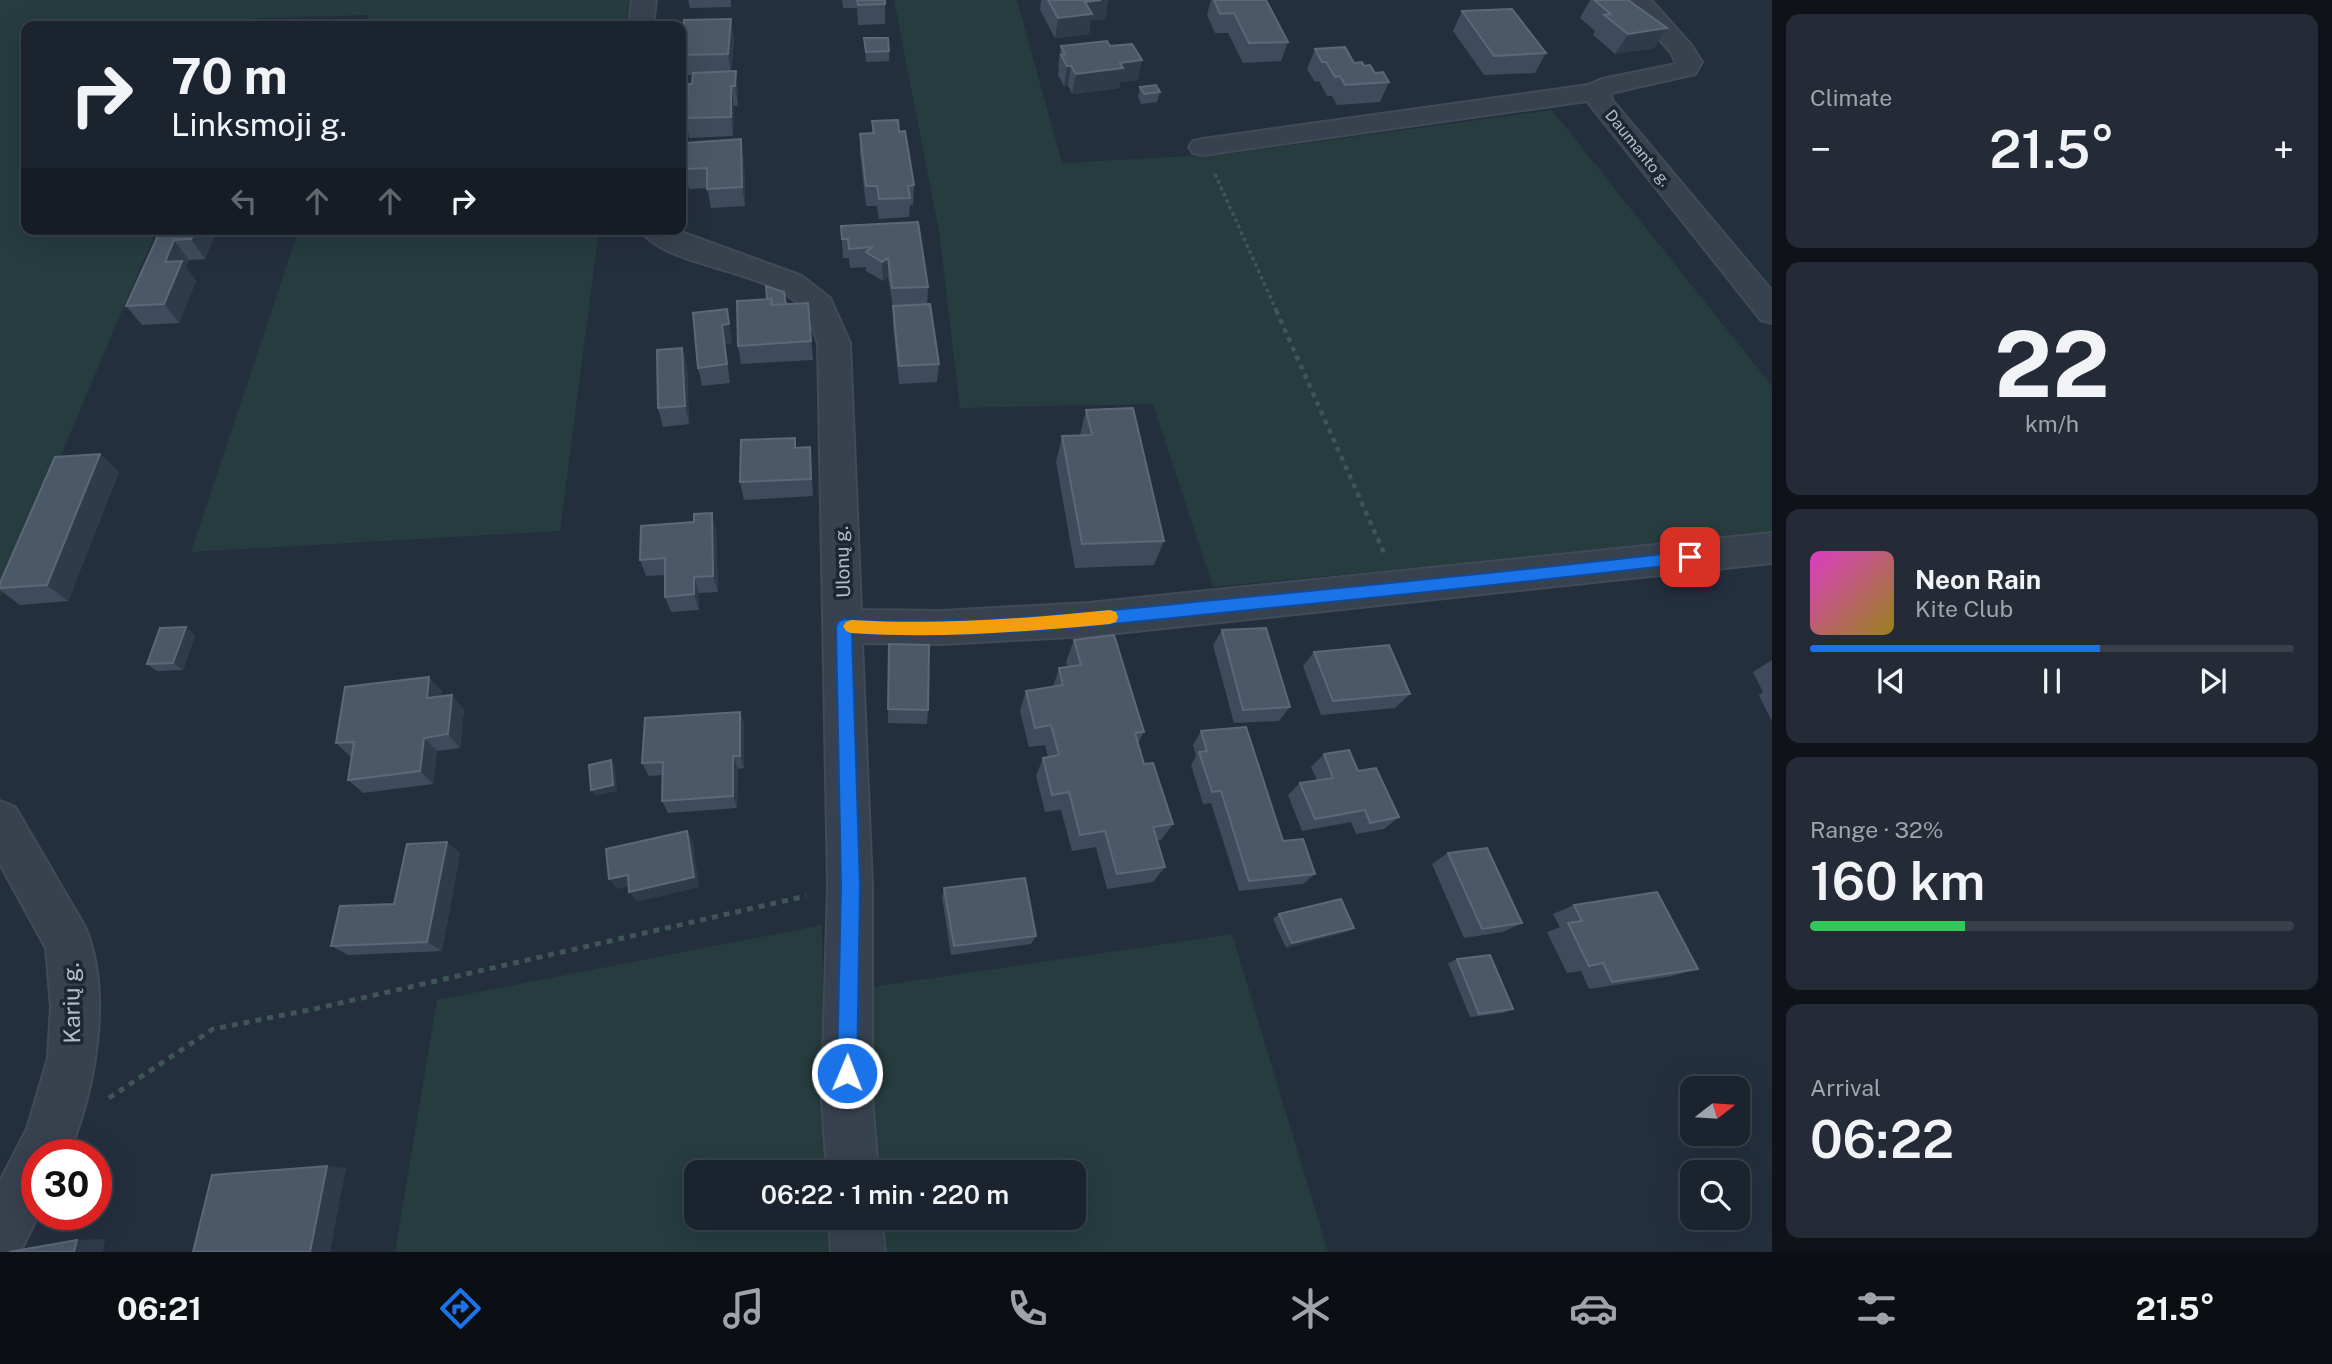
<!DOCTYPE html>
<meta charset="utf-8">
<style>
body{margin:0;font-family:"Public Sans",sans-serif;background:#242b36;color:#f1f3f6;height:100vh;display:flex;flex-direction:column;font-size:26px;white-space:nowrap}
*{box-sizing:border-box;margin:0}
p{font-size:23px;color:#a0a4aa}
.icon{flex:none;width:38px;height:38px;fill:none;stroke:currentColor;stroke-width:2;stroke-linecap:round;stroke-linejoin:round}
.map{position:relative;flex:1;overflow:hidden}
.drawer{display:flex;flex-direction:column;gap:14px;padding:14px;background:#0f1319;width:560px}
.drawer>*{flex:none}
.top-card{position:absolute;left:21px;top:21px;width:665px;height:214px;border-radius:14px;box-shadow:0 7px 28px #0002,0 0 0 2px #39404a;background:#1b232e;color:#f1f3f6;overflow:hidden}
.needle{width:46px;rotate:73deg}
.fabs{position:absolute;left:1680px;top:1076px;display:grid;gap:14px}
.fabs a{display:grid;place-items:center;width:70px;height:70px;border-radius:14px;background:#1b232e;box-shadow:0 7px 28px #0002,0 0 0 2px #39404a;font-size:35px}
.speed{position:absolute;left:21px;top:1139px;display:flex;gap:14px;font-size:35px;font-weight:700;text-align:center}
.speed>*{display:grid;place-content:center;width:91px;height:91px;border-radius:50%;background:#1b232e;box-shadow:0 7px 28px #0002,0 0 0 2px #39404a;line-height:1}
.speed .limit{border:10px solid #d22;background:#fff;color:#111}
.pin{position:absolute;display:grid;place-items:center;width:60px;height:60px;color:#fff;margin:-30px;border-radius:14px;box-shadow:0 4px 10px #0006}
.me{position:absolute;width:77px;margin:-38px;rotate:1deg;stroke-linejoin:round;filter:drop-shadow(0 0 5px #0008)}
.turn{display:flex;align-items:center;gap:24px;height:147px;padding:0 35px;font-size:32px}
.turn .icon{width:91px;height:91px;stroke-width:2.5}
.turn b{display:block;font-size:49px;line-height:60px}
.lanes{display:flex;align-items:center;height:66px;padding:0 35px;background:#0003;justify-content:center;gap:35px;direction:ltr}
.lanes .off{opacity:.35}
.big{font-size:52px;font-weight:600;line-height:1.1}
.drawer .widget{flex:1;display:flex;flex-direction:column;justify-content:center;gap:10px;min-width:0;padding:0 24px;border-radius:14px;background:#242b36}
.drawer .dial{align-items:center;gap:0}
.dial b{font-size:91px;line-height:1}
.song{display:flex;align-items:center;gap:21px}
.cover{width:84px;height:84px;border-radius:10px;background:linear-gradient(135deg,hsl(310 70% 55%),hsl(50 70% 35%))}
.played{height:7px;border-radius:4px;background:linear-gradient(90deg,#1a73e8 60%,#39404a 60%)}
.keys{display:flex;justify-content:space-around;direction:ltr}
.heat{display:flex;justify-content:space-between;align-items:center;font-size:38px;direction:ltr}
.charge{height:10px;border-radius:5px;background:linear-gradient(90deg,#34c759 32%,#39404a 0)}
.trip{position:absolute;left:684px;top:1160px;width:402px;height:70px;border-radius:14px;background:#1b232e;box-shadow:0 7px 28px #0002,0 0 0 2px #39404a;font-weight:600;line-height:70px;text-align:center}
.menu{display:flex;height:112px;justify-content:space-around;align-items:center;background:#0b0e12;color:#a0a4aa}
.menu .icon{width:49px;height:49px}
.menu .current{color:#1a73e8}
.menu b{font-size:32px;color:#f1f3f6}
main{display:flex;flex:1;min-height:0}
.map>svg:first-child{display:block}
.green{fill:#263c3f;fill-rule:evenodd}
.lines{fill:none;stroke-linecap:round;stroke-linejoin:round}
.minor-casing{stroke:#414a57;stroke-width:4}
.path-far2{stroke:#3f5557;stroke-width:3.5;stroke-dasharray:3.5 3.5;stroke-linecap:butt}
.path-far1{stroke:#3f5557;stroke-width:4.5;stroke-dasharray:5 5;stroke-linecap:butt}
.path{stroke:#3f5557;stroke-width:5;stroke-dasharray:6 6;stroke-linecap:butt}
.minor{fill:#38414e;fill-rule:evenodd}
.wall{fill:#3f4b5c}
.shaded-wall{fill:#2f3b4b}
.building{fill:#4b5868;stroke:#5c6777;stroke-width:2}
.route{fill:#1a73e8;stroke:#114b97;stroke-width:2}
.slow{fill:#f59e0b}
.labels{text-anchor:middle;dominant-baseline:central;stroke-width:7;stroke-linejoin:round;paint-order:stroke}
.far-street-label{font-size:16px;fill:#b4bcc9;stroke:#1d2633}
.street-label{font-size:19px;fill:#b4bcc9;stroke:#1d2633}
.near-street-label{font-size:23px;fill:#b4bcc9;stroke:#1d2633}
</style>
<main>
<div class="map">
<svg width="1772" height="1252" viewBox="0 0 1772 1252">
<rect width="100%" height="100%" fill="#242f3e"/>
<g class="green">
<polygon points="0,0 630,0 626,26 366,26 369,15 247,19 243,26 26,26 26,229 157,229 0,598"/>
<polygon points="894,0 1017,0 1062,163 1226,154 1552,110 1772,386 1772,552 1488,561 1213,587 1153,404 960,408 939,231"/>
<polygon points="299,229 599,229 560,531 191,552"/>
<path d="M 822,925 L 823,994 L 1232,934 L 1328,1252 L 395,1252 L 437,1000 ZM 696,1172 L 1074,1172 L 1074,1218 L 696,1218 Z"/>
</g>
<g class="lines">
<g class="minor-casing">
<g id="minor">
<polygon points="632,0 656,0 653,26 629,26"/>
<polygon points="1626,0 1651,0 1692,46 1702,62 1695,74 1611,93 1612,100 1772,291 1772,323 1761,320 1587,101 1203,155 1193,153 1189,147 1193,141 1203,139 1588,85 1602,79 1676,64 1672,54"/>
<path d="M 640,229 L 673,229 L 802,276 L 830,298 L 850,343 L 861,610 L 942,611 L 1089,603 L 1772,533 L 1772,563 L 1089,636 L 942,644 L 862,643 L 872,886 L 872,1099 L 878,1172 L 827,1172 L 822,1099 L 828,886 L 818,343 C 814,334 812,321 806,313 C 778,268 665,270 640,229 Z"/>
<path d="M 0,801 L 15,807 L 85,927 C 113,993 95,1091 68,1155 L 37,1155 L 39,1214 L 20,1252 L 0,1252 L 0,1181 L 27,1129 L 48,1058 L 51,1007 L 46,948 L 0,864 Z"/>
<polygon points="829,1218 881,1218 885,1252 831,1252"/>
</g>
</g>
<polyline class="path-far2" points="1215,174 1277,312"/>
<polyline class="path-far1" points="1276,310 1384,553"/>
<polyline class="path" points="109,1098 213,1029 314,1009 806,896"/>
<use href="#minor" class="minor"/>
</g>
<g class="wall">
<polygon points="688,0 731,0 731,7 690,8"/>
<polygon points="842,0 885,0 885,24 858,25 857,8 843,8"/>
<polygon points="1041,0 1108,0 1105,19 1091,20 1089,34 1055,38 1040,10"/>
<polygon points="1211,0 1266,0 1288,42 1281,61 1243,63 1228,33 1215,33 1207,15"/>
<polygon points="1590,0 1628,0 1667,28 1654,48 1615,54 1593,35 1595,31 1580,18"/>
<polygon points="1462,11 1546,53 1535,73 1484,75 1453,31"/>
<polygon points="864,38 889,51 889,61 866,62"/>
<polygon points="734,39 731,71 738,91 738,106 734,106 733,136 689,138 686,118 692,84 693,75 683,75 681,63 681,44"/>
<polygon points="1061,46 1110,46 1138,80 1120,82 1119,88 1072,94 1068,85 1064,86 1058,75 1059,68 1058,66"/>
<polygon points="1315,49 1364,66 1389,82 1380,102 1337,105 1332,96 1327,96 1319,81 1315,82 1307,69"/>
<polygon points="1140,87 1160,92 1157,102 1141,104 1138,97"/>
<polygon points="872,121 899,132 914,185 913,205 910,205 909,217 879,219 877,206 866,206 860,153 860,134 872,133"/>
<polygon points="744,159 745,206 711,208 707,188 689,189 685,169"/>
<polygon points="841,226 928,287 927,305 939,364 937,382 899,384 893,325 893,308 888,277 883,281 866,271 866,267 850,268 849,258 843,258"/>
<polygon points="161,229 217,229 205,259 189,260 186,267 196,281 179,323 142,325 126,306"/>
<polygon points="808,303 813,360 741,364 738,346 786,305"/>
<polygon points="727,309 732,343 725,344 730,383 702,386 698,368"/>
<polygon points="682,348 687,367 689,424 663,427 658,408"/>
<polygon points="1086,410 1164,541 1154,565 1075,568 1056,462 1062,436 1080,435"/>
<polygon points="810,447 813,496 744,500 740,482"/>
<polygon points="100,454 119,472 68,601 20,605 0,590 0,583"/>
<polygon points="716,530 718,592 699,593 699,610 671,612 665,597 665,575 646,576 640,560"/>
<polygon points="1222,630 1290,707 1279,721 1234,723 1213,645"/>
<polygon points="195,635 183,670 157,671 147,664"/>
<polygon points="1074,640 1144,732 1138,743 1144,764 1173,824 1161,840 1157,841 1165,867 1153,882 1107,889 1096,847 1072,851 1061,810 1045,812 1036,776 1043,758 1048,757 1045,745 1029,747 1020,711 1026,691 1053,687 1059,668 1068,667 1066,662"/>
<polygon points="889,644 928,710 927,724 888,723"/>
<polygon points="1314,652 1410,694 1395,708 1321,715 1303,666"/>
<polygon points="1772,660 1772,722 1759,695 1763,692 1753,672"/>
<polygon points="442,691 441,697 464,709 460,748 437,751 433,784 363,793 348,780 351,757 336,743"/>
<polygon points="740,712 744,725 744,768 738,769 737,808 668,813 662,801 662,775 649,776 642,763"/>
<polygon points="1201,731 1283,841 1315,874 1303,884 1239,891 1211,803 1203,804 1191,765 1196,756 1193,745"/>
<polygon points="1324,754 1358,771 1399,817 1384,829 1356,834 1351,822 1302,831 1288,795 1300,783 1317,780 1311,767"/>
<polygon points="460,853 442,951 348,955 331,946 394,904"/>
<polygon points="1448,853 1522,923 1503,932 1464,938 1432,864"/>
<polygon points="944,888 1036,936 1031,944 951,955 942,897"/>
<polygon points="1574,905 1698,969 1672,976 1589,989 1581,971 1567,973 1547,932 1560,927 1553,914"/>
<polygon points="1279,914 1354,928 1347,932 1286,948 1273,919"/>
<polygon points="1457,959 1513,1009 1503,1013 1470,1017 1448,963"/>
</g>
<g class="shaded-wall">
<polygon points="1101,0 1108,0 1105,19 1091,20 1089,34 1055,38 1058,18 1085,2"/>
<polygon points="731,19 734,39 731,74 728,54"/>
<polygon points="1667,28 1654,48 1615,54 1628,34"/>
<polygon points="1142,60 1138,80 1120,82 1119,88 1072,94 1076,74 1120,63"/>
<polygon points="1067,66 1071,66 1068,85 1064,86"/>
<polygon points="736,71 738,91 738,106 735,86"/>
<polygon points="731,86 734,106 733,136 731,117"/>
<polygon points="741,139 744,159 745,206 742,187"/>
<polygon points="196,229 217,229 205,259 191,239"/>
<polygon points="174,240 189,260 186,267 196,281 179,323 164,304 165,262"/>
<polygon points="888,258 888,277 883,281 882,262"/>
<polygon points="727,309 732,343 725,344 730,383 722,325"/>
<polygon points="682,348 687,367 689,424 685,406"/>
<polygon points="100,454 119,472 68,601 47,585"/>
<polygon points="712,513 716,530 718,592 713,576"/>
<polygon points="694,577 699,593 699,610 694,594"/>
<polygon points="186,627 195,635 183,670 173,663"/>
<polygon points="429,677 442,691 440,712 427,698"/>
<polygon points="452,695 464,709 460,748 448,734"/>
<polygon points="740,712 744,725 744,768 740,756"/>
<polygon points="424,738 437,751 433,784 420,771"/>
<polygon points="733,756 738,769 737,808 733,796"/>
<polygon points="611,760 615,767 617,791 595,796 591,790"/>
<polygon points="687,831 693,842 699,887 637,902 629,892"/>
<polygon points="447,842 460,853 442,951 427,942"/>
<polygon points="628,875 635,885 617,889 609,879"/>
<polygon points="1354,928 1347,932 1286,948 1292,943"/>
<polygon points="327,1166 346,1168 330,1252 310,1252"/>
<polygon points="105,1239 103,1252 74,1252 77,1240"/>
</g>
<g class="building">
<polygon points="857,0 885,0 885,4 858,5"/>
<polygon points="1048,0 1101,0 1085,2 1092,14 1058,18"/>
<polygon points="1214,0 1266,0 1288,42 1249,43 1234,13 1220,14"/>
<polygon points="1594,0 1628,0 1667,28 1628,34 1604,15 1611,14"/>
<polygon points="1512,9 1546,53 1494,56 1462,11"/>
<polygon points="731,19 728,54 681,55 681,44 684,20"/>
<polygon points="864,38 888,38 889,51 866,52"/>
<polygon points="1107,41 1110,46 1132,44 1142,60 1120,63 1123,68 1076,74 1071,66 1067,66 1061,55 1065,54 1061,46"/>
<polygon points="1345,47 1354,63 1362,62 1364,66 1370,65 1375,73 1383,72 1389,82 1345,85 1340,76 1335,77 1326,62 1322,62 1315,49"/>
<polygon points="736,71 735,86 731,86 731,117 686,118 688,84 692,84 693,73"/>
<polygon points="1156,85 1160,92 1144,94 1140,87"/>
<polygon points="898,120 899,132 905,131 914,185 908,186 910,198 879,199 877,186 866,186 860,134 874,133 872,121"/>
<polygon points="741,139 742,187 707,189 707,168 685,169 686,143"/>
<polygon points="918,222 928,287 892,288 888,258 882,262 866,252 872,247 849,249 848,239 842,239 841,226"/>
<polygon points="161,229 196,229 191,239 174,240 165,262 182,261 164,304 126,306"/>
<polygon points="766,286 784,292 786,305 772,305 772,299 767,300"/>
<polygon points="772,299 771,305 808,303 811,341 738,346 737,301"/>
<polygon points="930,304 939,364 899,366 893,306"/>
<polygon points="727,309 729,324 722,325 727,364 698,368 693,313"/>
<polygon points="682,348 685,406 658,408 657,350"/>
<polygon points="1133,408 1164,541 1082,544 1062,436 1092,435 1086,410"/>
<polygon points="795,438 795,448 810,447 811,479 740,482 741,440"/>
<polygon points="100,454 47,585 0,588 0,583 55,457"/>
<polygon points="712,513 713,576 694,577 694,594 665,597 665,558 640,560 641,526 694,522 694,514"/>
<polygon points="186,627 173,663 147,664 160,628"/>
<polygon points="1266,628 1290,707 1243,710 1222,630"/>
<polygon points="1114,635 1144,732 1135,733 1144,764 1153,763 1173,824 1153,827 1165,867 1117,874 1105,831 1080,835 1069,792 1052,795 1043,758 1059,755 1051,725 1035,728 1026,691 1063,685 1059,668 1081,665 1074,640"/>
<polygon points="889,644 929,645 928,710 888,709"/>
<polygon points="1389,645 1410,694 1333,701 1314,652"/>
<polygon points="429,677 427,698 452,695 448,734 424,738 420,771 348,780 354,742 336,743 345,687"/>
<polygon points="740,712 740,756 733,756 733,796 662,801 663,762 642,763 645,718"/>
<polygon points="1246,727 1283,841 1303,839 1315,874 1249,881 1221,791 1212,792 1199,752 1207,751 1201,731"/>
<polygon points="1349,750 1358,771 1376,768 1399,817 1370,823 1365,810 1315,819 1300,783 1333,778 1324,754"/>
<polygon points="611,760 613,785 591,790 589,765"/>
<polygon points="687,831 694,877 629,892 628,875 609,879 606,849"/>
<polygon points="447,842 427,942 331,946 340,906 394,904 407,844"/>
<polygon points="1487,848 1522,923 1482,929 1448,853"/>
<polygon points="1025,878 1036,936 954,946 944,888"/>
<polygon points="1657,892 1698,969 1612,982 1603,963 1589,966 1568,923 1582,921 1574,905"/>
<polygon points="1341,899 1354,928 1292,943 1279,914"/>
<polygon points="1490,955 1513,1009 1479,1014 1457,959"/>
<polygon points="327,1166 310,1252 193,1252 212,1175"/>
<polygon points="77,1240 74,1252 9,1252"/>
</g>
<path class="route" d="M 1690,551 L 1698,557 L 1690,563 C 1531,582 1371,598 1211,614 C 1092,626 973,641 852,633 L 860,886 L 857,1073 L 854,1080 L 847,1083 L 840,1080 L 837,1073 L 841,886 L 836,626 L 839,621 L 844,619 C 969,627 1091,612 1215,600 C 1374,585 1532,569 1690,551 Z"/>
<path class="slow" d="M 1110,610 L 1116,612 L 1118,617 L 1116,622 L 1110,624 C 1023,632 938,639 851,633 L 846,631 L 843,626 L 846,622 L 851,620 C 938,625 1023,619 1110,610 Z"/>
<g class="labels">
<g class="far-street-label">
<text transform="translate(1638 148) rotate(51)">Daumanto g.</text>
</g>
<g class="street-label">
<text transform="translate(842 562) rotate(-92)">Ulonų g.</text>
</g>
<g class="near-street-label">
<text transform="translate(71 1003) rotate(-91)">Karių g.</text>
</g>
</g>
</svg>
<div class="fabs">
<a><svg class="needle" viewBox="-14 -14 28 28"><path d="M0-13l5 13h-10z" fill="#e53935"/><path d="M0 13l5-13h-10z" fill="#a0a4aa"/></svg></a>
<a><svg class="icon" aria-label="search" viewBox="0 0 24 24"><circle cx="10" cy="10" r="6"/><path d="M15 15l6 6"/></svg></a>
</div>
<div class="speed"><div class="limit">30</div></div>
<div class="pin" style="left:1690px;top:557px;background:#d93025"><svg class="icon" aria-label="arrive" viewBox="0 0 24 24"><path d="M6 21V4h12l-3 4 3 4H6"/></svg></div>
<svg class="me" style="left:847px;top:1073px" viewBox="-20 -20 40 40"><circle r="17" fill="#1a73e8" stroke="#fff" stroke-width="3"/><path d="M0-11L8 9 0 5-8 9z" fill="#fff"/></svg>
<div class="trip">06:22 · 1 min · 220 m</div>
<div class="top-card">
<div class="turn"><svg class="icon" aria-label="right" viewBox="0 0 24 24"><path d="M7 20v-9h11M14 6l5 5-5 5"/></svg><div><b>70 m</b>Linksmoji g.</div></div>
<div class="lanes"><svg class="icon off" aria-label="left" viewBox="0 0 24 24"><path d="M17 20v-9H6M10 6l-5 5 5 5"/></svg><svg class="icon off" aria-label="ahead" viewBox="0 0 24 24"><path d="M12 20V5M6 11l6-6 6 6"/></svg><svg class="icon off" aria-label="ahead" viewBox="0 0 24 24"><path d="M12 20V5M6 11l6-6 6 6"/></svg><svg class="icon" aria-label="right" viewBox="0 0 24 24"><path d="M7 20v-9h11M14 6l5 5-5 5"/></svg></div>
</div>
</div>
<section class="drawer">
<div class="widget"><p>Climate</p>
<div class="heat"><a>−</a><b class="big">21.5°</b><a>+</a></div>
</div>
<div class="widget dial"><b>22</b><p>km/h</p></div>
<div class="widget">
<div class="song"><i class="cover"></i><div><b>Neon Rain</b><p>Kite Club</p></div></div>
<div class="played"></div>
<div class="keys"><svg class="icon" aria-label="previous" viewBox="0 0 24 24"><path d="M18 5L8 12l10 7zM5 5v14"/></svg><svg class="icon" aria-label="pause" viewBox="0 0 24 24"><path d="M8 5v14M16 5v14"/></svg><svg class="icon" aria-label="next" viewBox="0 0 24 24"><path d="M6 5l10 7-10 7zM19 5v14"/></svg></div>
</div>
<div class="widget"><p>Range · 32%</p><b class="big">160 km</b><div class="charge"></div></div>
<div class="widget"><p>Arrival</p><b class="big">06:22</b></div>
</section>
</main>
<nav class="menu">
<b>06:21</b>
<svg class="icon current" aria-label="directions" viewBox="0 0 24 24"><path d="M12 3l9 9-9 9-9-9zM9 14v-3h6M13 9l2 2-2 2"/></svg>
<svg class="icon" aria-label="music" viewBox="0 0 24 24"><path d="M9 18V5l10-2v13"/><circle cx="6" cy="18" r="3"/><circle cx="16" cy="16" r="3"/></svg>
<svg class="icon" aria-label="phone" viewBox="0 0 24 24"><path d="M5 4h4l2 5-3 2q2 4 5 5l2-3 5 2v4C11 20 4 13 5 4z"/></svg>
<svg class="icon" aria-label="climate" viewBox="0 0 24 24"><path d="M12 3v18M4 7l16 10M4 17L20 7"/></svg>
<svg class="icon" aria-label="car" viewBox="0 0 24 24"><path d="M5 17H2v-5l4-1 3-4h7l3 4 3 1v5h-3M9 17h6M6 11h13"/><circle cx="7" cy="17" r="2"/><circle cx="17" cy="17" r="2"/></svg>
<svg class="icon" aria-label="filters" viewBox="0 0 24 24"><path d="M4 7h16M4 17h16"/><circle cx="9" cy="7" r="2"/><circle cx="15" cy="17" r="2"/></svg>
<b>21.5°</b>
</nav>
